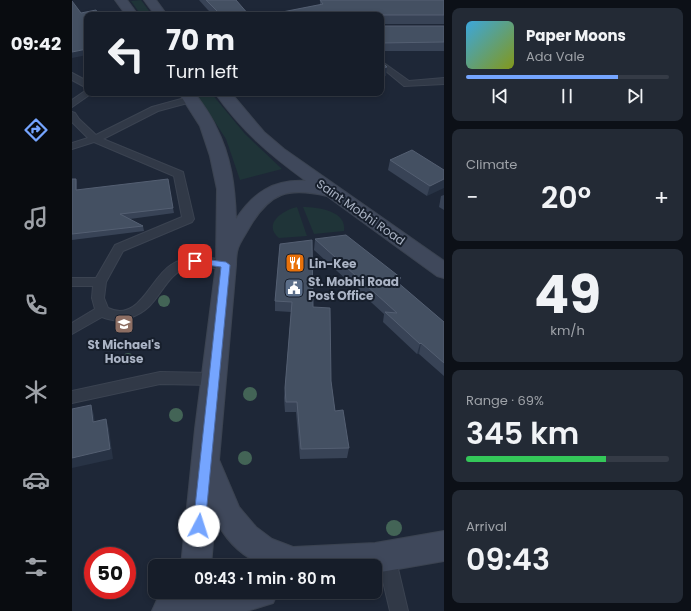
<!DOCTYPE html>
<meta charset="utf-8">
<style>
body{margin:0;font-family:Poppins,sans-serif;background:#232a35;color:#f1f3f6;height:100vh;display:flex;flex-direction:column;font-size:15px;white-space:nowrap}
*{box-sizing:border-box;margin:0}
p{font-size:13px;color:#9ea2a8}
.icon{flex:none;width:22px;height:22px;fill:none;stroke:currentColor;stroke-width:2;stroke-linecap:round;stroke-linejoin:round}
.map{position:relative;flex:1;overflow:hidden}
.details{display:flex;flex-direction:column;gap:8px;padding:8px;background:#0c1017;width:247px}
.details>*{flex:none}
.hud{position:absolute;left:12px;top:12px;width:300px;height:84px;border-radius:8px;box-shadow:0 2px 6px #0003,0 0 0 1px #353b46;background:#161d29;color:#f1f3f6;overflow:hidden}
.speed{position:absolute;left:12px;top:547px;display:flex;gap:8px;font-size:20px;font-weight:700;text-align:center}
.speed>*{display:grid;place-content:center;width:52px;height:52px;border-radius:50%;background:#161d29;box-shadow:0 2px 6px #0003,0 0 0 1px #353b46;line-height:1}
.speed .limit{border:6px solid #d22;background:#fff;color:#111}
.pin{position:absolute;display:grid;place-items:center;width:34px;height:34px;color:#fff;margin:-17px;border-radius:8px;box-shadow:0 2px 6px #0006}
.me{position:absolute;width:44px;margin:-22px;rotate:5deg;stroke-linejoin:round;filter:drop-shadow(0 0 3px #0008)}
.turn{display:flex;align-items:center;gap:14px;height:84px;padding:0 16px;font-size:18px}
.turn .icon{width:52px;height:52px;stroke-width:2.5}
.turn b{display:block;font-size:28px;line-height:34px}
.big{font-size:30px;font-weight:600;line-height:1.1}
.details .widget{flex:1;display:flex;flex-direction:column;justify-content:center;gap:6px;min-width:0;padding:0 14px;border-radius:8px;background:#232a35}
.details .dial{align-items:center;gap:0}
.dial b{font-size:52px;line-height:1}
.song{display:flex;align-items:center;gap:12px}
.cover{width:48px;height:48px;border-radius:6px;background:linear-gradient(135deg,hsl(200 70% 55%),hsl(70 70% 35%))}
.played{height:4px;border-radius:2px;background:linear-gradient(90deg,#75a5ff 75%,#353b46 75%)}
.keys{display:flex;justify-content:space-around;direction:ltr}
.heat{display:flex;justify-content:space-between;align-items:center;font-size:22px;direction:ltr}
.charge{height:6px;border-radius:3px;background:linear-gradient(90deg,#34c759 69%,#353b46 0)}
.trip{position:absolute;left:76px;top:559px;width:234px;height:40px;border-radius:8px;background:#161d29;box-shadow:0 2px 6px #0003,0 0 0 1px #353b46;font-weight:600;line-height:40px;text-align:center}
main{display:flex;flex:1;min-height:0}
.tabs{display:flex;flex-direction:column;width:72px;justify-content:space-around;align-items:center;background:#090c10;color:#9ea2a8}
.tabs .icon{width:28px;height:28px}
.tabs .current{color:#75a5ff}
.tabs b{font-size:18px;color:#f1f3f6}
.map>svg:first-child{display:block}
.green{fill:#1f3438}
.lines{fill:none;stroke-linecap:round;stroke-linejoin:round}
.service-casing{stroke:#3b4351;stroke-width:2}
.secondary-casing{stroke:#3b4351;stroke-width:2}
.service{fill:#313947;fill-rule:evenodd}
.secondary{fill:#3f485b;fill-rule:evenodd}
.tree{fill:#436456}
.wall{fill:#384356}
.shaded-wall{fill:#283345}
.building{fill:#445062;stroke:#545f72}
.route{fill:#75a5ff;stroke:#4c6ba6}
.labels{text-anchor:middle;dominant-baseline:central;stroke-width:4;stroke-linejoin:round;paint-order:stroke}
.street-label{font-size:12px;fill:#abb4c5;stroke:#171f2c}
.poi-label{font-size:12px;font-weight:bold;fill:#abb4c5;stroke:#171f2c;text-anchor:start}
</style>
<main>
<nav class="tabs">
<b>09:42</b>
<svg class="icon current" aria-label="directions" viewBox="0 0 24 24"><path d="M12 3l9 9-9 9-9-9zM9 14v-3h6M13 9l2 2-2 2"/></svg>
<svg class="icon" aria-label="music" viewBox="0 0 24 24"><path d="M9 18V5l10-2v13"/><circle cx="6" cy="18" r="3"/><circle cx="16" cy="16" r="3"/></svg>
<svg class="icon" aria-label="phone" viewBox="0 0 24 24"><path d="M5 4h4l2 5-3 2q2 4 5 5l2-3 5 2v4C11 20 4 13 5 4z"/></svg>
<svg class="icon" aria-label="climate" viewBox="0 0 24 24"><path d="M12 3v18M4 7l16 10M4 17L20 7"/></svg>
<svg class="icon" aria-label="car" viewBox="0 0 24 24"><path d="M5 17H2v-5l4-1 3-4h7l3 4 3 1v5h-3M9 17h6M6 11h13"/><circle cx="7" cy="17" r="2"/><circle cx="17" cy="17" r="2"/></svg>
<svg class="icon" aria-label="filters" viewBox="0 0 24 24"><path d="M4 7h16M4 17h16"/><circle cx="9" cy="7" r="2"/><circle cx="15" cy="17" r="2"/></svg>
</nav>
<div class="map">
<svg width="372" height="611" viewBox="0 0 372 611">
<rect width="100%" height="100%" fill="#1e2737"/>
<g class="green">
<polygon points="69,0 80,15 69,15 59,1"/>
<polygon points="124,93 139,93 173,134 210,169 168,180 154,139"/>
<path d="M 225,207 L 235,236 L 207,238 C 190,224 211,210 225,207 Z"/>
<path d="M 231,207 C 246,207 275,211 272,231 L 242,234 Z"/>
</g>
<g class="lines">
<g class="service-casing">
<g id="service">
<polygon points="309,61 337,81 372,78 372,84 332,86 309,67"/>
<polygon points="0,73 15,81 15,88 0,80"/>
<polygon points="13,91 15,91 15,93 20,93 0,107 0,100"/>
<path d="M 120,96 L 125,99 L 123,101 L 86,111 L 31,139 L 111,172 L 122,219 L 120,222 L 51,251 L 34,282 L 32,298 L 36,308 C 67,323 78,278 99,265 C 116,254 139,257 158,262 L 160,265 L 158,268 C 145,272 130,262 116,267 C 89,276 89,309 57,318 C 48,322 40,321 30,317 L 0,334 L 0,323 L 23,309 L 20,298 L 21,286 L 0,286 L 0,278 L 24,278 L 43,245 L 110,217 L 102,176 L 22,142 L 0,149 L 0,143 L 16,138 L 0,122 L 0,112 L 3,113 L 7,119 L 24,135 L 80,107 Z"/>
<polygon points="88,372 141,373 146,375 148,379 146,383 141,385 88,384 0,403 0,391"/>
<polygon points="314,547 320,550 323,556 336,611 318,611 305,556 308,550"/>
</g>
</g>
<g class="secondary-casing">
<g id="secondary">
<polygon points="43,0 55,0 66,15 54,15"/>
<polygon points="72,0 84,0 95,15 83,15"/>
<path d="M 107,93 L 123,93 C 130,104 139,115 144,127 C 159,156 163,186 164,219 C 181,193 201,179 234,181 C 197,154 170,131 143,93 L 159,93 L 192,132 L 212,149 L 372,261 L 372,278 L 365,276 L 255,196 C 216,187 198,192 177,228 C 168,244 164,246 164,265 L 147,460 L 167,507 L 184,527 L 200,539 L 221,547 L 303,543 L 372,531 L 372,561 L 303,573 L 303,566 L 193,566 C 171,557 153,540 143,518 L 139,566 L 109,566 L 123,429 L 144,265 L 145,189 L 138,156 L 128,126 Z"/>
<polygon points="116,592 206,592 201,603 175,611 80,611 85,600 96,595"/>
</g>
</g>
<use href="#service" class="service"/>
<use href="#secondary" class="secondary"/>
</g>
<g class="tree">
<circle cx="92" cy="301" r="6"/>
<circle cx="56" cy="359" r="6"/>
<circle cx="178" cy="394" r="7"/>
<circle cx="104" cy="415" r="7"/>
<circle cx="173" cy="458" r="7"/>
<circle cx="322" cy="528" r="8"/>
</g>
<g class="wall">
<polygon points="127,0 164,0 177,15 141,15 135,9"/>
<polygon points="248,0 372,0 372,24 309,24 309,15 195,15 248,5"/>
<polygon points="309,25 310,26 372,26 372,51 309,51"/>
<polygon points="318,160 372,170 355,196 316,170"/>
<polygon points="0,179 4,179 5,184 5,190 101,208 102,213 58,219 71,226 72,231 0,240"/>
<polygon points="372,195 372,210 367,207 369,196"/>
<polygon points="243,239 328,285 372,322 372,376 347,354 345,354 311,322 312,314 242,250"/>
<polygon points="208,244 241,307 259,381 263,411 277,448 275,458 228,459 224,412 213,412 212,398 213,388 219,312 203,311 203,301"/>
</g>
<g class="shaded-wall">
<polygon points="15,49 15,55 0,58 0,52"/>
<polygon points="315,67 314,76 309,77 309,68"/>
<polygon points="220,93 234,93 220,96"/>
<polygon points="4,179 5,184 5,195 4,190"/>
<polygon points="372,179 372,188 355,196 358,186"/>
<polygon points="329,278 327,289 324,281"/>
<polygon points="349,343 347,354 345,354 348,344"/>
<polygon points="19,405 22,415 24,432 21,422"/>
<polygon points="34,419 37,429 41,459 0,468 0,458"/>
</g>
<g class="building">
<polygon points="134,0 164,0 177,15 149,15"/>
<polygon points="248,0 372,0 372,15 309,15 309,17 309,15 178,15 193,12 195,15 251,4"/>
<polygon points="0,1 9,13 24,10 27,15 15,15 15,49 0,52"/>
<polygon points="309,25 310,26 372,26 372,42 309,43"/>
<polygon points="309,61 315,67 309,68"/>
<polygon points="340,150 372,170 372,179 358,186 318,160"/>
<polygon points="0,179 4,179 4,190 96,179 101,208 48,214 71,226 0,234"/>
<polygon points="274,235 329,278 324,281 372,322 372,363 349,343 348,344 313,312 325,313 243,239"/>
<polygon points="240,240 241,307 258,308 259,381 263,411 271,410 277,448 229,449 225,402 214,402 213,388 220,302 203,301 208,244"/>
<polygon points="19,405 21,422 34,419 38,449 0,458 0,409"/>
</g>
<polygon class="route" points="123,258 154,262 158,265 133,526 131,530 127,531 123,530 121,526 149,267 120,263 119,261 120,259"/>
<defs>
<g id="restaurant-square" transform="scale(1)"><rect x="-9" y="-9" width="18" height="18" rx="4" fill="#e8710a" stroke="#171f2c"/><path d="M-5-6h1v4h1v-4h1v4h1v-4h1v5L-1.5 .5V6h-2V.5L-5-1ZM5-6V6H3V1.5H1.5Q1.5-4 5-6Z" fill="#fff"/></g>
<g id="civic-square" transform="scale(1)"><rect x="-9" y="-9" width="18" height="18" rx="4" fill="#5c6f8a" stroke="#171f2c"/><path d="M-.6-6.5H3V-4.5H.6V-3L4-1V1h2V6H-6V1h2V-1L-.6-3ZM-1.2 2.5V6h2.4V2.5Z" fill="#fff"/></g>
<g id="school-square" transform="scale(1)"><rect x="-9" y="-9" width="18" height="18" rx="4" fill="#8d6e63" stroke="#171f2c"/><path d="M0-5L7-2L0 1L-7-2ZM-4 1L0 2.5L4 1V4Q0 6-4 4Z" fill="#fff"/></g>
</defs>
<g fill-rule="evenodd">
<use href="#restaurant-square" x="223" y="263"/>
<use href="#civic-square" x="222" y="288"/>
<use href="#school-square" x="52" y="324"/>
</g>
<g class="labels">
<g class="street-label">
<text transform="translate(289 212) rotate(35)">Saint Mobhi Road</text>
</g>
<g class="poi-label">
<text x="237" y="263">Lin-Kee</text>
<text x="236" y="281">St. Mobhi Road<tspan x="236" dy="14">Post Office</tspan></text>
<text x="52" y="344" text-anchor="middle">St Michael's<tspan x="52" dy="14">House</tspan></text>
</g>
</g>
</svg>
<div class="speed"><div class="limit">50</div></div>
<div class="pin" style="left:123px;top:261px;background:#d93025"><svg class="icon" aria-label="arrive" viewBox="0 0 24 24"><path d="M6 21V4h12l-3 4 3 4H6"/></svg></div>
<svg class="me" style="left:127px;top:526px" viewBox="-20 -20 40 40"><circle r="19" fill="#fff"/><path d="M0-13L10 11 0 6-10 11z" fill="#75a5ff"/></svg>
<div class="trip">09:43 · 1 min · 80 m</div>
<div class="hud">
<div class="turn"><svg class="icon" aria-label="left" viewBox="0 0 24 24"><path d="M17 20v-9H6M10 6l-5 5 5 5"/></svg><div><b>70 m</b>Turn left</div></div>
</div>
</div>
<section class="details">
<div class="widget">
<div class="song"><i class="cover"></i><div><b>Paper Moons</b><p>Ada Vale</p></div></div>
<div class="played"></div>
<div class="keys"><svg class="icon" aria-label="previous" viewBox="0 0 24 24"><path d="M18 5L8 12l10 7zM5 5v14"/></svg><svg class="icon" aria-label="pause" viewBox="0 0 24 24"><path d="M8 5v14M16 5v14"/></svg><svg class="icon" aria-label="next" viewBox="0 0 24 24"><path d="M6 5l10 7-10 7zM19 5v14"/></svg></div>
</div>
<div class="widget"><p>Climate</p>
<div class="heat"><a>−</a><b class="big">20°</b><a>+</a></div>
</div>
<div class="widget dial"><b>49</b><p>km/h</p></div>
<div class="widget"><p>Range · 69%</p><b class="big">345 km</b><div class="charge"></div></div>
<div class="widget"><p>Arrival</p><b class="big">09:43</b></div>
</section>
</main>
